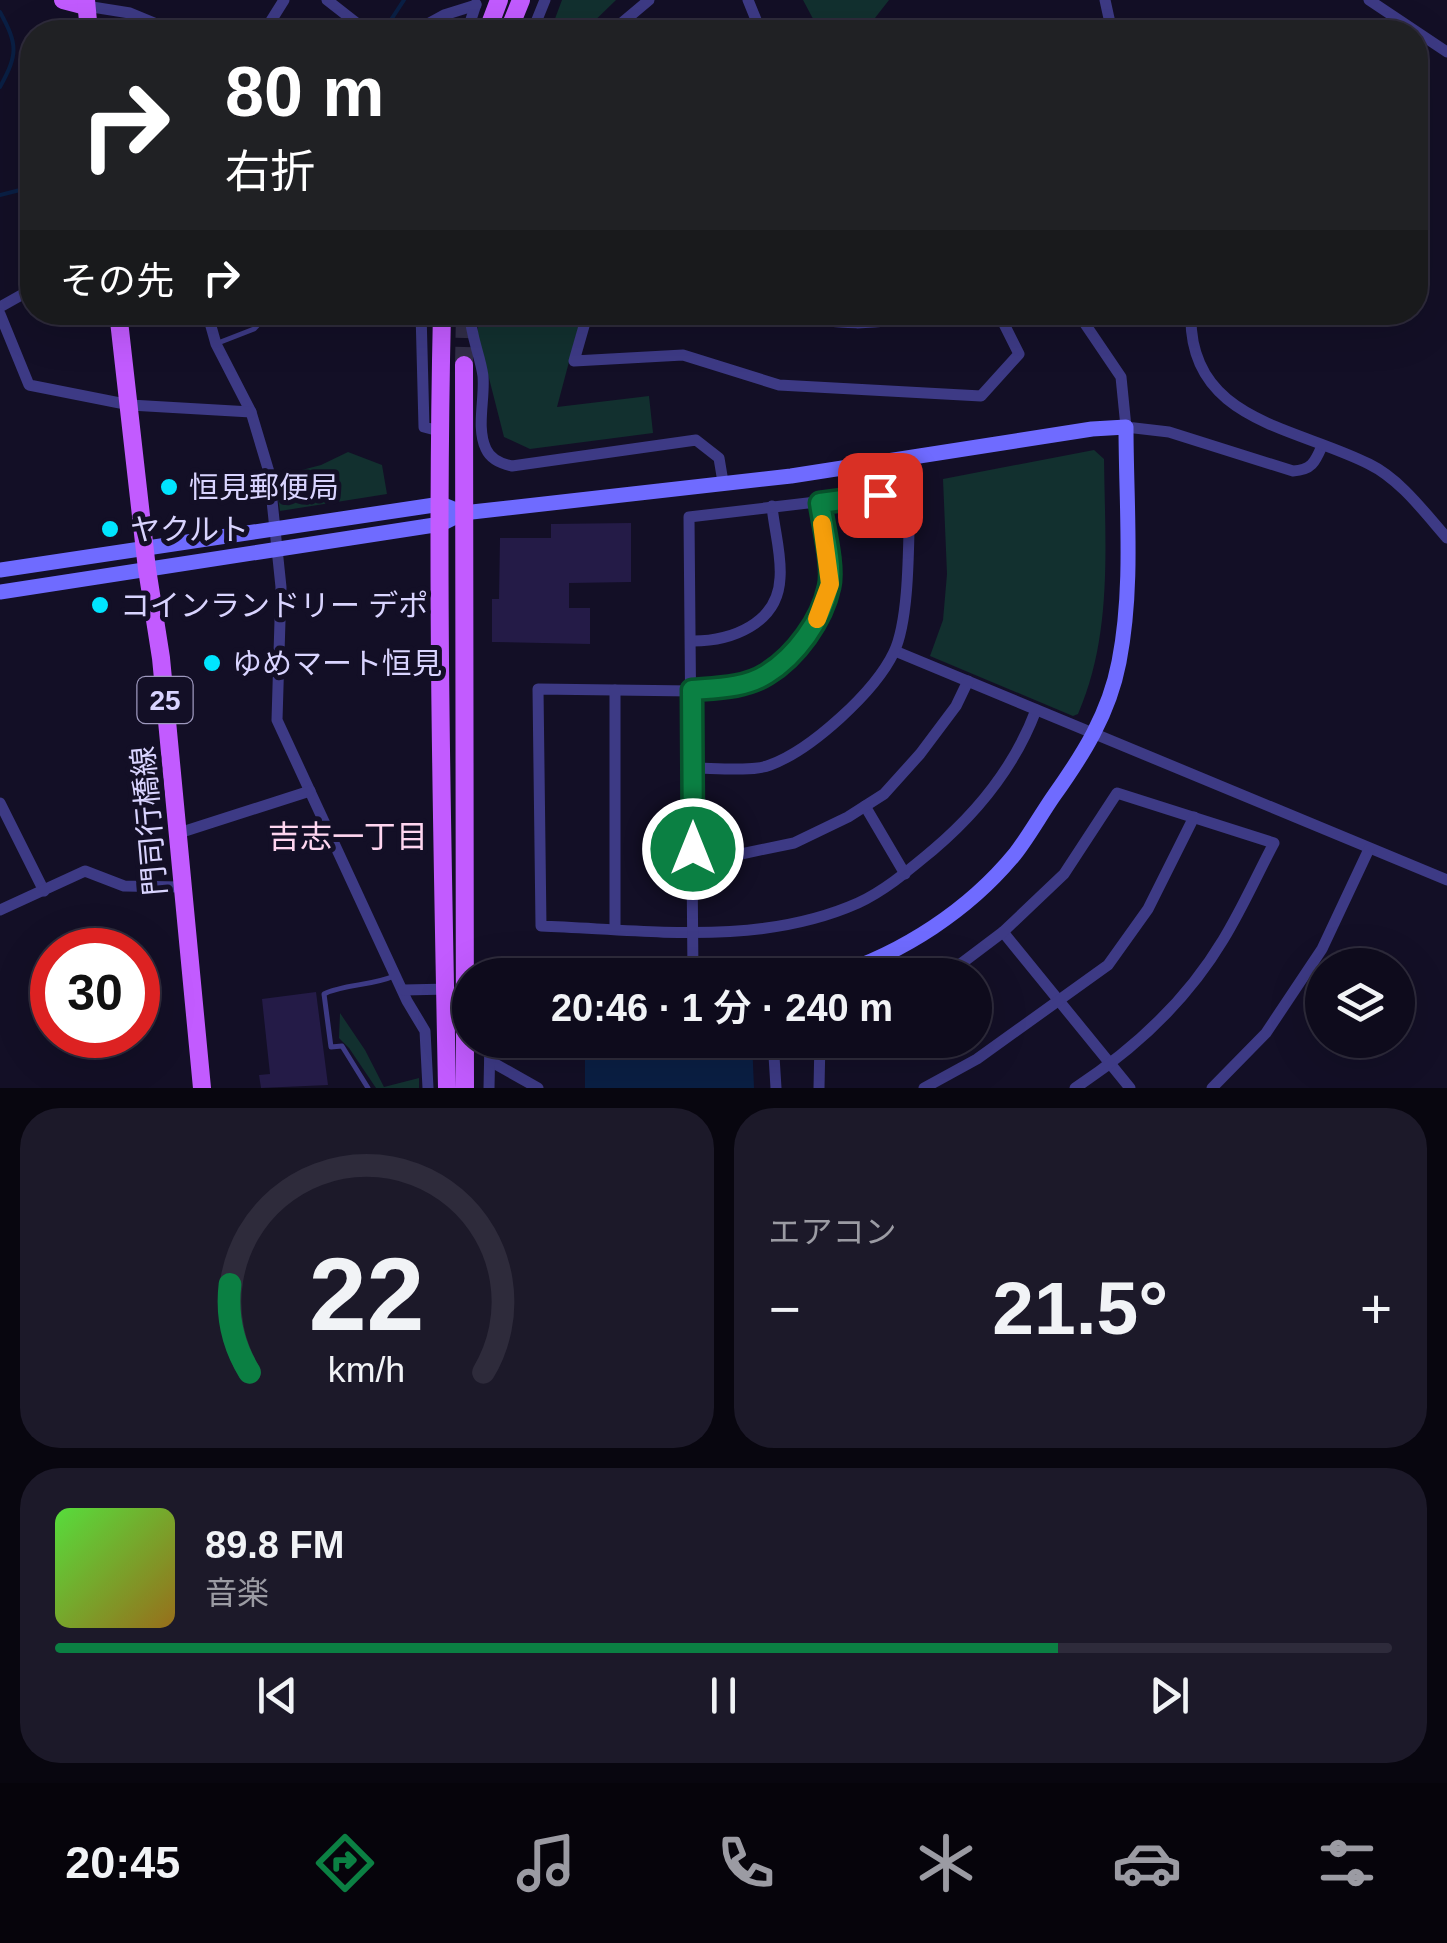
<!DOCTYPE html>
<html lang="ja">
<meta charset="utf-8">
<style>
body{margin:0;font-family:Arial,"Noto Sans JP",sans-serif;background:#1c1929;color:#f1f3f6;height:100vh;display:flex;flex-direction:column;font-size:38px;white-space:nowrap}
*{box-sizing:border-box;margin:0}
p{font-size:32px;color:#9b9ba3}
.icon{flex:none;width:55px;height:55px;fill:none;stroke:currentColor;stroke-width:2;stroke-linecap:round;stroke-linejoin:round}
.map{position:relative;height:1088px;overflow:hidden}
.details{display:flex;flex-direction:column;gap:20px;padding:20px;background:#08060f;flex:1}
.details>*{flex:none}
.guide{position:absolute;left:20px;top:20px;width:1408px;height:305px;border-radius:40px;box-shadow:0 10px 40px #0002,0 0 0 2px #2e2b3b;background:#202124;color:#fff;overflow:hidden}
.fabs{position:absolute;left:1305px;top:948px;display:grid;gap:20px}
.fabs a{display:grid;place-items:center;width:110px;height:110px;border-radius:50%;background:#0e0b1c;box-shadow:0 10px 40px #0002,0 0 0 2px #2e2b3b;font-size:50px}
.speed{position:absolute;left:30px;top:928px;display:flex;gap:20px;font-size:50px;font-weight:700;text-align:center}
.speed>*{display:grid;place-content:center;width:130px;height:130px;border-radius:50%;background:#0e0b1c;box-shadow:0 10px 40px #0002,0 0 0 2px #2e2b3b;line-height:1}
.speed .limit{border:15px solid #d22;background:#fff;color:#111}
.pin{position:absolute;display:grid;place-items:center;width:85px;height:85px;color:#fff;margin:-42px;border-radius:20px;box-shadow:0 5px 15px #0006}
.me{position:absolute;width:110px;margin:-55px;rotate:0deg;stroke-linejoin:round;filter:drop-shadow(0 0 8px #0008)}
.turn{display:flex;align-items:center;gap:35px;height:210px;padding:0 40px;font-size:45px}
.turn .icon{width:130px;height:130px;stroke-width:2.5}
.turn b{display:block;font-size:70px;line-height:85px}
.then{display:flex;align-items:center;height:95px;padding:0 40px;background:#0003;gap:20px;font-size:38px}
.big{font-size:75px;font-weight:600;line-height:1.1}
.details .widget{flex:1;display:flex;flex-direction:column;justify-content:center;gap:15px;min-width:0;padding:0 35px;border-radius:40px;background:#1c1929}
.details .dial{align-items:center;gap:0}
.dial svg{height:260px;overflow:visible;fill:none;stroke:#2e2b3b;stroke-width:7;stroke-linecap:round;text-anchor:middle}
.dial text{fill:#f1f3f6;stroke:none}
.song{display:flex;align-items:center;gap:30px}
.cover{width:120px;height:120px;border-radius:15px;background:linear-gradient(135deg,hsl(110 70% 55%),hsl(40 70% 35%))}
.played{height:10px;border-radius:5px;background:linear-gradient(90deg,#0b8043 75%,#2e2b3b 75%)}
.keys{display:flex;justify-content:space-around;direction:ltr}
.heat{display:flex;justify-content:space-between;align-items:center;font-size:55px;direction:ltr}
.details .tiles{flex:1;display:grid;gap:20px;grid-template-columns:1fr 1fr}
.widget:last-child{grid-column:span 2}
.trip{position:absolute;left:452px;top:958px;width:540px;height:100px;border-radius:50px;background:#0e0b1c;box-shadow:0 10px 40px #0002,0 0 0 2px #2e2b3b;font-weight:600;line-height:100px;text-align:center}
.tab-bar{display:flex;height:160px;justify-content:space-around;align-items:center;background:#06040b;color:#9b9ba3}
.tab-bar .icon{width:70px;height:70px}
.tab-bar .current{color:#0b8043}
.tab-bar b{font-size:45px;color:#f1f3f6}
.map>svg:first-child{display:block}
.green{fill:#12302f}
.water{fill:#0a1f44}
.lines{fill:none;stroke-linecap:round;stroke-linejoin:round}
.stream{stroke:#0a1f44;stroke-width:4}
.building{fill:#241b47}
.primary-tunnel{stroke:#312d47;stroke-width:18;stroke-dasharray:18 9;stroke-linecap:butt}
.lane{stroke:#3d3a85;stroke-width:5}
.street{stroke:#3d3a85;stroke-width:11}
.secondary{stroke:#6f6bff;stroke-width:15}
.primary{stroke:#c25bff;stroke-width:18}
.route-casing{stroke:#07532c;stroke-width:25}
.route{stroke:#0b8043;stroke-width:18}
.slow{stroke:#f59e0b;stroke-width:18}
.poi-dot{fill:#00e5ff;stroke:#130f26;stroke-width:4}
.labels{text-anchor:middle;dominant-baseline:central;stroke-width:10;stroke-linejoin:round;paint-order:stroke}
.shield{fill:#130f26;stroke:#9e99be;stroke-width:2.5}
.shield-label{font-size:28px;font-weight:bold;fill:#d9d4ff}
.poi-label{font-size:30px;fill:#d9d4ff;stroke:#130f26;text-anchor:start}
.street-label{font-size:30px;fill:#d9d4ff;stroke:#130f26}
.neighbourhood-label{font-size:32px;fill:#ffd6f0;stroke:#130f26}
</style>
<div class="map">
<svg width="1447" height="1088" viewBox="0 0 1447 1088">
<rect width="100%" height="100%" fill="#130f26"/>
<g class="green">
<polygon points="562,0 616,0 583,32 550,32"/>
<polygon points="803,0 889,0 864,32 820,32"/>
<polygon points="478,313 582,313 557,407 649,396 653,433 530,449 504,437 478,335"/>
<path d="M 1094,450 L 1104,459 C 1105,544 1113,635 1078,714 L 1073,716 L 930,656 L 943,620 L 947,574 L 943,479 Z"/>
<polygon points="348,452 382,465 387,494 280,511 275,477 321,465"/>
<polygon points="340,1013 365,1050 384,1087 419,1078 419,1088 376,1088 349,1048 339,1038"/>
</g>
<polygon class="water" points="585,1040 752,1040 754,1088 585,1088"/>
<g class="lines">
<g class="stream">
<path d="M 0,12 C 18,45 18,54 0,87"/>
<polyline points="383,32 404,0"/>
<polyline points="0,195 32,187"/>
</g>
</g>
<g class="building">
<polygon points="631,523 631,582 569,583 569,608 590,608 590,644 492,642 492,599 499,599 500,538 551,538 551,524"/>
<polygon points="316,992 328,1085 261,1088 259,1075 270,1074 262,999"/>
</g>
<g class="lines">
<polyline class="primary-tunnel" points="464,365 465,312"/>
<g class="lane">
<polyline points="218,343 254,329 270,312"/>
<path d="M 368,1088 L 342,1046 L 331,1047 L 324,994 C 343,984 372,986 394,976"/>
</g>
<g class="street">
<polyline points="327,0 368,32"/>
<polyline points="748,0 761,32"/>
<polyline points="1105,0 1112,32"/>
<polyline points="1369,0 1447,52"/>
<polyline points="86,6 130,13 176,32"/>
<polyline points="264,32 284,0"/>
<polyline points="413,32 444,15 476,5"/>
<polyline points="467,32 476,4"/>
<polyline points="532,32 545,0"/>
<polyline points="611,32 649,0"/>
<polyline points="682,32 684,32"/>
<polyline points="953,32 972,32"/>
<polyline points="0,307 32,289"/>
<polyline points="207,312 216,344 251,412 269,472 281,587 277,720 407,1001 425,1031 428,1088"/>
<polyline points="421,312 424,427 439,431"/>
<path d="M 470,312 C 470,335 480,354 483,376 C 485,399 476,428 486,449 C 491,460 502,464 512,466 L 696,440 L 719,458 L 723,482"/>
<polyline points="588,312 574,361 683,355 779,385 981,396 1019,354 998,312"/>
<path d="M 780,312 C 838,326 874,327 933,312"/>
<path d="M 1077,312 L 1121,377 L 1126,427 L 1169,432 L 1293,471 C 1312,470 1315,462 1322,446"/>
<path d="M 1191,312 C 1187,421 1294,426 1369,464 C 1400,479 1425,513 1447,538"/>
<polyline points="0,314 29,385 130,405 251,412"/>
<path d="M 820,503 L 830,584 L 814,625 L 767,674 L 736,686 L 692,691 L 538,689 L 541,926 C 647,930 759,947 858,903 C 886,890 910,869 933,850 C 979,811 1015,766 1036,710"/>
<path d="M 693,641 C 731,641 778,624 780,578 C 782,555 774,529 772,506"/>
<polyline points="895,651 1447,880"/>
<path d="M 693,768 C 713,768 752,772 770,765 C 811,750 875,692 894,652 C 911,616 908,532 910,491 L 689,517 L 693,975"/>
<polyline points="0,803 44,891"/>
<polyline points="865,806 905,874"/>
<polyline points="179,833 310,791"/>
<polyline points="693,849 741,854 794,843 848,817 884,794 920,754 956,706 968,681"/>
<polyline points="0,910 85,871 124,886 181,887"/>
<polyline points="615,929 615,690"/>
<polyline points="1003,932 1130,1088"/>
<path d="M 946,975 L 1003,932 L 1064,874 L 1117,793 L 1274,843 C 1257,875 1242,909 1223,940 C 1187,1000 1133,1050 1075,1088"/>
<polyline points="404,990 449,989"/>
<polyline points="773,1040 776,1088"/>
<polyline points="490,1061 538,1088"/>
<polyline points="489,1088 490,1040"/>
<polyline points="819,1088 820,1040"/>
<polyline points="924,1088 977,1059 1108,965 1148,909 1194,817"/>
<polyline points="1212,1088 1266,1033 1322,949 1369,849"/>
</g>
<g class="secondary">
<polyline points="0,570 441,504 463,513"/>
<path d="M 0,592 L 441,524 L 463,513 L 791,476 L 1092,429 L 1126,427 C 1126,506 1134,585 1119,662 C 1109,714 1083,755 1053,797 C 1040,816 1029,836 1015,854 C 969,910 903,953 834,975"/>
</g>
<g class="primary">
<polyline points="63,0 86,6"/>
<polyline points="86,0 89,32"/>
<polyline points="487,32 499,0"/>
<polyline points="508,32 521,0"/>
<polyline points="118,312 147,569 161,658 202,1088"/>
<path d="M 442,312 C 436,571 442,830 447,1088"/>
<polyline points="464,365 465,1088"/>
</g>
</g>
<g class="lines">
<g class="route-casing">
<path id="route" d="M 693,849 L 692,690 C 717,688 745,688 767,674 C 796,656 822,620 829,587 C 834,567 823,525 820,503 L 880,495"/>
</g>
<use href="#route" class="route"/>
<polyline class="slow" points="817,619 830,584 822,524"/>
</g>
<g class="poi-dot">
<circle cx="169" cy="487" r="10"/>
<circle cx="110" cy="529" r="10"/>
<circle cx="100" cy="605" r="10"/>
<circle cx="212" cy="663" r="10"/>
</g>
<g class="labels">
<rect class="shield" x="137.5" y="677" width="55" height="46" rx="8"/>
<g class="shield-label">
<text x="165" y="700">25</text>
</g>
<g class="poi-label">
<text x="189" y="487">恒見郵便局</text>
<text x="130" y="529">ヤクルト</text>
<text x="120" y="605">コインランドリー デポ</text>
<text x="232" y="663">ゆめマート恒見</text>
</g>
<g class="street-label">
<text transform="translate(149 821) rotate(-95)">門司行橋線</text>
</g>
<g class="neighbourhood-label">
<text x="348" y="837">吉志一丁目</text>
</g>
</g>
</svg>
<div class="fabs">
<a><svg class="icon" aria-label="layers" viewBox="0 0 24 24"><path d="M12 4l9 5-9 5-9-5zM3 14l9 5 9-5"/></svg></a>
</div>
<div class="speed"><div class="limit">30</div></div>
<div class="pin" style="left:880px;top:495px;background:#d93025"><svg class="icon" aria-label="arrive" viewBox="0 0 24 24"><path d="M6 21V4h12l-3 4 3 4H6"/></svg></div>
<svg class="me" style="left:693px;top:849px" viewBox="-20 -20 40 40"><circle r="17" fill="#0b8043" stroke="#fff" stroke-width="3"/><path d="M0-11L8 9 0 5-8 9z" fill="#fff"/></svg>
<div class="trip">20:46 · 1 分 · 240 m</div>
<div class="guide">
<div class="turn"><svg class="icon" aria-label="right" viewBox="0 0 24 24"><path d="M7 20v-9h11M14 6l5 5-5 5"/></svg><div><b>80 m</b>右折</div></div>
<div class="then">その先<svg class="icon" aria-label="right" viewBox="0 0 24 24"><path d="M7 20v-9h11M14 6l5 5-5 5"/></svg></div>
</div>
</div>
<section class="details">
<div class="tiles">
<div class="widget dial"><svg viewBox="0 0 100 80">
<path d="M14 69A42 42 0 1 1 86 69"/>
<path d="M14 69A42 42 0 0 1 8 42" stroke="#0b8043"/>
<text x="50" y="56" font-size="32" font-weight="700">22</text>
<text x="50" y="72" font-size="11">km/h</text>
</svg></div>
<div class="widget"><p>エアコン</p>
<div class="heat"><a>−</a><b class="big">21.5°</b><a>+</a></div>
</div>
<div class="widget">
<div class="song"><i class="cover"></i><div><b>89.8 FM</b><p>音楽</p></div></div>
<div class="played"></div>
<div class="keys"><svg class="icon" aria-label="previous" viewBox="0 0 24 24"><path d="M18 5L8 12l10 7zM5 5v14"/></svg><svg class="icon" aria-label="pause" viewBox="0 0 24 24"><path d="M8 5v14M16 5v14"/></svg><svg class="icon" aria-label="next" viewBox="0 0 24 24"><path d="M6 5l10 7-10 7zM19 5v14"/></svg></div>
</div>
</div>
</section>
<nav class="tab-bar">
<b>20:45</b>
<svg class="icon current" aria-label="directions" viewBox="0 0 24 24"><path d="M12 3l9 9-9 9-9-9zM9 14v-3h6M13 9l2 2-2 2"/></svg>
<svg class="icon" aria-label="music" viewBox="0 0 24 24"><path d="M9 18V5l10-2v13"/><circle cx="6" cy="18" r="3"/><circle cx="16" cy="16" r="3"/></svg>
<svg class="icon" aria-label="phone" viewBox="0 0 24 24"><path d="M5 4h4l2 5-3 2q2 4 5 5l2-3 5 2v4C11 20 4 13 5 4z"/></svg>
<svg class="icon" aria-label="climate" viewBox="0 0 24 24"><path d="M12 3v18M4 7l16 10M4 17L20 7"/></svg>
<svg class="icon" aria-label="car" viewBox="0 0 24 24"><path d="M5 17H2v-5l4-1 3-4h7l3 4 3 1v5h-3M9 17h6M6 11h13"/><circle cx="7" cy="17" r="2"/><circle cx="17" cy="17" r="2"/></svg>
<svg class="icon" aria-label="filters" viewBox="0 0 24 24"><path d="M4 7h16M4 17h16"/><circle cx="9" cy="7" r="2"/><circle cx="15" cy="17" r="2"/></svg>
</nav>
